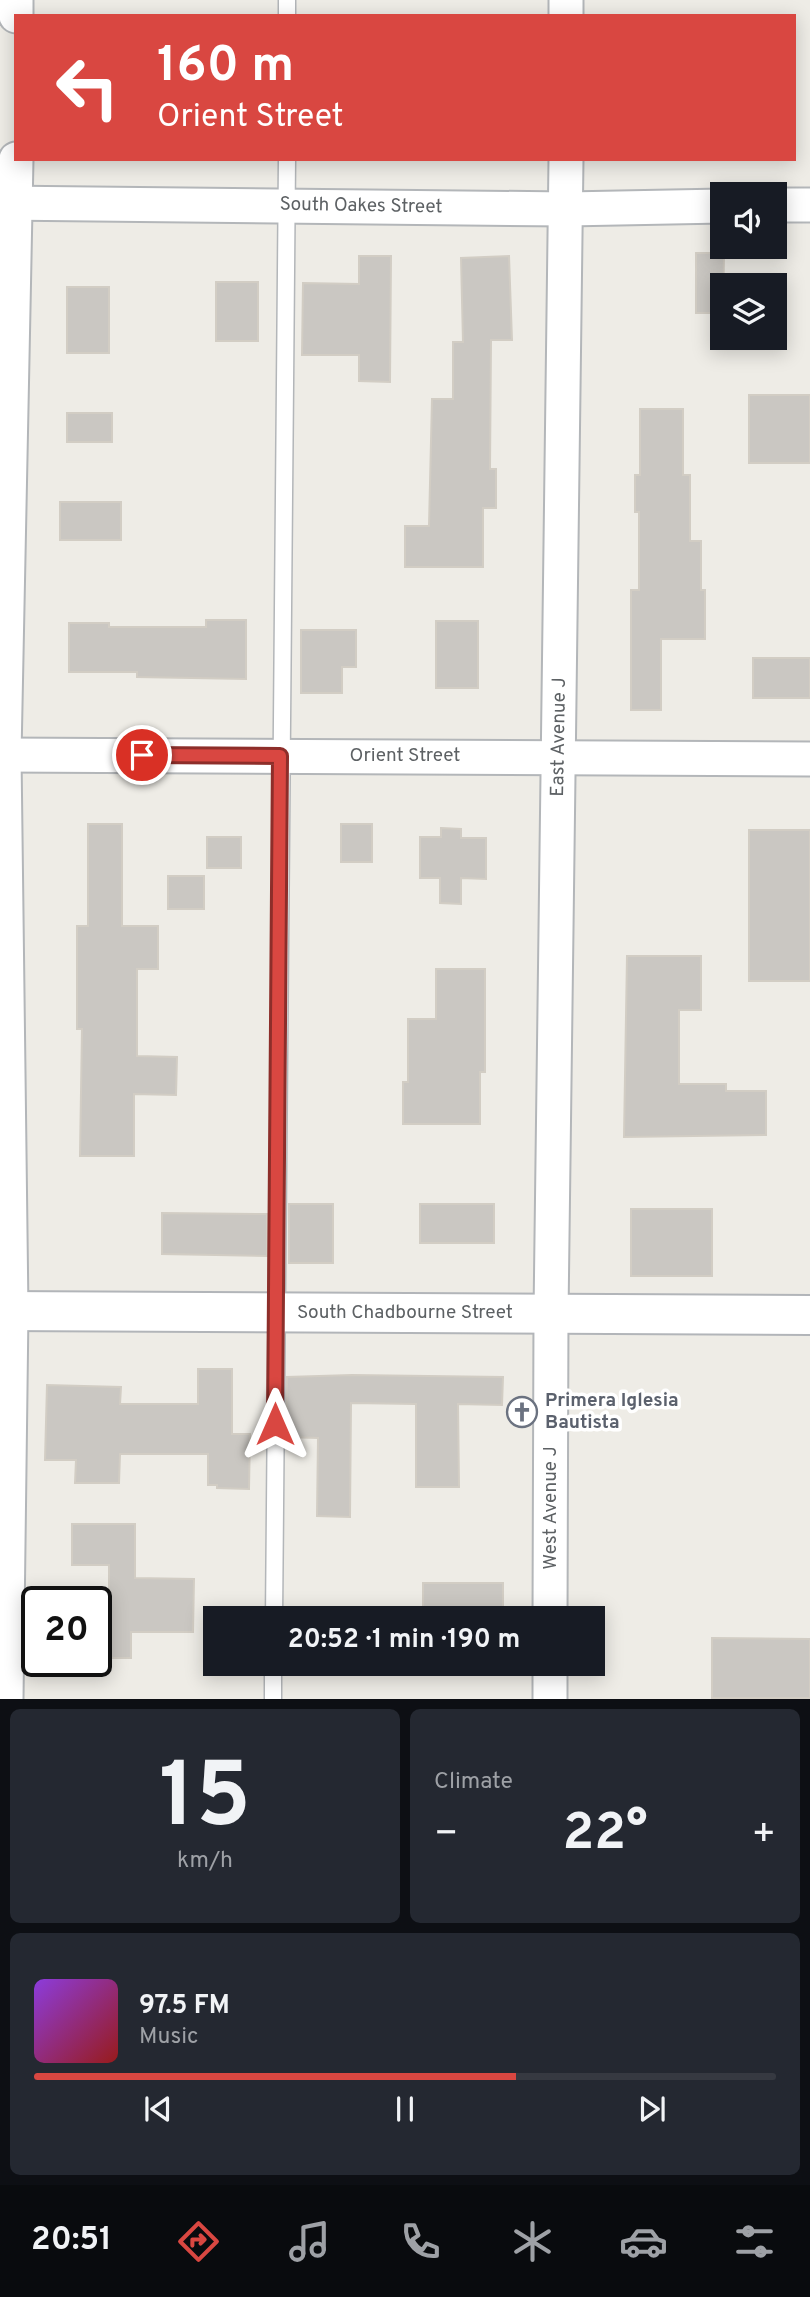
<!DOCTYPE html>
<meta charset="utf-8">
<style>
body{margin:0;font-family:Overpass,sans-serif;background:#242831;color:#f1f3f6;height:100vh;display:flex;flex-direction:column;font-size:26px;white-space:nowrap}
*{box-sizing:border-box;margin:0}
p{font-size:23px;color:#9ea1a6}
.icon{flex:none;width:38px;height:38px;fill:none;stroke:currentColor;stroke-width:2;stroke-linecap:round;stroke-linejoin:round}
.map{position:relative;height:1699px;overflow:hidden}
.details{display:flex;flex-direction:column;gap:10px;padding:10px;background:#0d0f14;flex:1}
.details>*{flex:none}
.top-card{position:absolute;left:14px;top:14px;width:782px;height:147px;border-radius:0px;box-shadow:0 4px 18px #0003;background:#d94741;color:#fff;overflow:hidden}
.tools{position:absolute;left:710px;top:182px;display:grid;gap:14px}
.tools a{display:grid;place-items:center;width:77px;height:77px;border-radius:0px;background:#171b24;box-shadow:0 4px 18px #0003;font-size:35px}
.speed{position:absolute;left:21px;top:1586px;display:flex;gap:14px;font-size:35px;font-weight:700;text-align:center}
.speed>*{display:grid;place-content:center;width:91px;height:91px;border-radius:50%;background:#171b24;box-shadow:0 4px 18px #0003;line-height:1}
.speed .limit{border:4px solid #111;border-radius:10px;background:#fff;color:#111}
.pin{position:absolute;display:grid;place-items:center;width:60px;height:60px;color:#fff;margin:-30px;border:4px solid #fff;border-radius:50%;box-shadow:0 2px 7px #0007}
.me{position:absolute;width:77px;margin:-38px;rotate:0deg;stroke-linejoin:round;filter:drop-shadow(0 0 5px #0008)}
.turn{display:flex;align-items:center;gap:24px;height:147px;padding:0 28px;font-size:32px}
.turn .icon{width:91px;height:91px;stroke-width:2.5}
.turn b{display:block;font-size:49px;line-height:60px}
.big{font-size:52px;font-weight:700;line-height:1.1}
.details .card{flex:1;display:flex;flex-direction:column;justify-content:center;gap:10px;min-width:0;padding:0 24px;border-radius:10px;background:#242831}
.details .dial{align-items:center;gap:0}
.dial b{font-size:91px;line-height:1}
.song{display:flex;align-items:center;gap:21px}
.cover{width:84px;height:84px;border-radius:10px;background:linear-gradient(135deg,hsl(270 70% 55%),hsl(0 70% 35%))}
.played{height:7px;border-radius:4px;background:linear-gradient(90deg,#d94741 65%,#363941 65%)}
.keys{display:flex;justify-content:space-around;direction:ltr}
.heat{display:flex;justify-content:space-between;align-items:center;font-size:38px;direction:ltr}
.details .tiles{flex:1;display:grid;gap:10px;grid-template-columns:1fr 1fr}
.card:last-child{grid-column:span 2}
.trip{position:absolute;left:203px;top:1606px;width:402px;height:70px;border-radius:0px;background:#171b24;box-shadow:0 4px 18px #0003;font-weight:700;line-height:70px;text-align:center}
.menu{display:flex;height:112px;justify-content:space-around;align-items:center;background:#090b0e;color:#9ea1a6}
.menu .icon{width:49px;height:49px}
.menu .active{color:#d94741}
.menu b{font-size:32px;color:#f1f3f6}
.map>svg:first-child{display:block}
.building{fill:#cac7c2;stroke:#d2cdc4;stroke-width:2}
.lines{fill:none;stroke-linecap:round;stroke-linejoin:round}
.lane-casing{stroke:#b3b6b9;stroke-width:19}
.street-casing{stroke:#b3b6b9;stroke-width:37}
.secondary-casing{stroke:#b2b5b9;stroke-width:42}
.lane{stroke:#fff;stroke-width:16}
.street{stroke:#fff;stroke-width:33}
.secondary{stroke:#fff;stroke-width:38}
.route-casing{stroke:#8d2e2a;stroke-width:18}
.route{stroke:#d94741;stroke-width:12}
.labels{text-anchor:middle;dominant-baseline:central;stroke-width:7;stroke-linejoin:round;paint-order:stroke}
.street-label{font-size:19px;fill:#5d6164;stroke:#fff}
.worship-label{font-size:19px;font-weight:bold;fill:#5b616d;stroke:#fff;text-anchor:start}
</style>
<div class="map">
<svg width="810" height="1699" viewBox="0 0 810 1699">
<rect width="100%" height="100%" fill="#eeece6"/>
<g class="building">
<polygon points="696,253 724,253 723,313 696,313"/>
<polygon points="359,256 391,256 390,382 359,381 359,355 302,355 303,283 359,284"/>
<polygon points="509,256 512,340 491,340 490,469 496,469 496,508 483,508 483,567 405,567 405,526 429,526 432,399 453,399 453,342 463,342 461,258"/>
<rect x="216" y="282" width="42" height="59"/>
<rect x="67" y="287" width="42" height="66"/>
<rect x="749" y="395" width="61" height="68"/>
<polygon points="640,409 683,409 683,475 690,475 690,541 701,541 701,590 705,590 705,639 661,639 661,710 631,710 631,590 639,590 639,512 635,512 635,475 640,475"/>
<rect x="67" y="413" width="45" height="29"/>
<rect x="60" y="502" width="61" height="38"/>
<polygon points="206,620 246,620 246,679 137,677 137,672 69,672 69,623 109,623 109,627 206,627"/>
<rect x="436" y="621" width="42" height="67"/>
<polygon points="301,630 356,630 356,667 342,667 342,693 301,693"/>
<rect x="753" y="658" width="57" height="40"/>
<polygon points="88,824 122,824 122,926 158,926 158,969 137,969 137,1056 177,1057 176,1095 134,1094 134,1156 80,1156 82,1029 77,1029 77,926 88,926"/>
<rect x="341" y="824" width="31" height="38"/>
<polygon points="441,828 461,829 461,838 486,838 486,879 461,878 461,904 440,903 440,878 420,878 420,837 441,837"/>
<rect x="749" y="830" width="61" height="151"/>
<rect x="207" y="837" width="34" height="31"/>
<rect x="168" y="876" width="36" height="33"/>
<polygon points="627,956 701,956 701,1010 679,1010 679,1084 726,1084 726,1091 766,1091 766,1135 624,1137"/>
<polygon points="436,969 485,969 485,1072 480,1072 480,1124 403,1124 403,1082 408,1082 408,1019 436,1019"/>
<rect x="289" y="1204" width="44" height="59"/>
<rect x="420" y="1204" width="74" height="39"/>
<rect x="631" y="1209" width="81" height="67"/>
<polygon points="162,1213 267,1214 267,1256 162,1254"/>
<polygon points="198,1369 232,1369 232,1434 250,1434 249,1489 217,1488 217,1485 208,1485 208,1454 120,1454 119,1483 75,1483 76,1460 45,1460 47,1385 121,1387 120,1404 198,1404"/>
<polygon points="352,1375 503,1377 502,1405 458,1404 459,1487 416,1487 416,1404 351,1403 350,1517 317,1516 318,1438 286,1437 287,1377"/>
<polygon points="72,1524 135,1524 135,1578 194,1579 193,1632 131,1632 131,1658 96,1658 96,1615 109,1615 109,1565 72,1565"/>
<rect x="423" y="1583" width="80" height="36"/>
<polygon points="712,1638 810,1639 810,1698 712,1698"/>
</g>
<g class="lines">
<g class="lane-casing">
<g id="lane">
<polyline points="287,16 287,0"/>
<polyline points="274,1619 287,159"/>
<polyline points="273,1699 273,1664"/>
</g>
</g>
<g class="street-casing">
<g id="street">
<polyline points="16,0 16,16"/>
<polyline points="566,0 566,16"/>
<polyline points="0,203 567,209 723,206"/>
<polyline points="775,205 810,205"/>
<polyline points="0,755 810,759"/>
<polyline points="550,1619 551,1314 566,159"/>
<polyline points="6,1699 11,1311 4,755 16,159"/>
<polyline points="550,1699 550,1664"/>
</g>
</g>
<g class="secondary-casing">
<polyline id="secondary" points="0,1311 810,1315"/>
</g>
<use href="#lane" class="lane"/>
<use href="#street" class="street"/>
<use href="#secondary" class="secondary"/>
</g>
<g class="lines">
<g class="route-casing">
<polyline id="route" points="142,755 280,756 275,1424"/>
</g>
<use href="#route" class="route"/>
</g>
<defs>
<g id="church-ring" transform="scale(1.575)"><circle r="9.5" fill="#fff" stroke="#6b7280" stroke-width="1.5"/><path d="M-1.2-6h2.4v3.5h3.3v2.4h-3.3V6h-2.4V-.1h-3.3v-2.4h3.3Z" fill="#6b7280"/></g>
</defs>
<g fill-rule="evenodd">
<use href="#church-ring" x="522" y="1412"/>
</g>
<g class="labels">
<g class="street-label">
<text transform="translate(361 206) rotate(1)">South Oakes Street</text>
<text transform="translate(559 737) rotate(-89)">East Avenue J</text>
<text x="405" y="756">Orient Street</text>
<text x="405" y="1313">South Chadbourne Street</text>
<text transform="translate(551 1508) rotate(-90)">West Avenue J</text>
</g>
<g class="worship-label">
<text x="545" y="1401">Primera Iglesia<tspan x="545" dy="22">Bautista</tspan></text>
</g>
</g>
</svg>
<div class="tools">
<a><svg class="icon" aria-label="sound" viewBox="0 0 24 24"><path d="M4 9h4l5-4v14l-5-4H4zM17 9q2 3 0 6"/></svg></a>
<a><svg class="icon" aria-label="layers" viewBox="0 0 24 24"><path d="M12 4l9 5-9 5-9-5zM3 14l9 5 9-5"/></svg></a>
</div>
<div class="speed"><div class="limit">20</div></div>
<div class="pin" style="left:142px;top:755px;background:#d93025"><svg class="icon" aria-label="arrive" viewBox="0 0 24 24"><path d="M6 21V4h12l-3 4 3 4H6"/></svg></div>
<svg class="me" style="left:275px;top:1424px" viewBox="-20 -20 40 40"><path d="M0-17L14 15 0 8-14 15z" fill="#d94741" stroke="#fff" stroke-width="4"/></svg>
<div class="trip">20:52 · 1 min · 190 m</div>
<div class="top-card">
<div class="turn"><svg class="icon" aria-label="left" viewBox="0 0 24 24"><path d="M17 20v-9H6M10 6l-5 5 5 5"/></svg><div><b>160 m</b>Orient Street</div></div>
</div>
</div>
<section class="details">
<div class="tiles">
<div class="card dial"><b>15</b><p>km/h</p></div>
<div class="card"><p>Climate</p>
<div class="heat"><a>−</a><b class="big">22°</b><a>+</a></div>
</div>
<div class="card">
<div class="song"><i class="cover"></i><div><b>97.5 FM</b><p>Music</p></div></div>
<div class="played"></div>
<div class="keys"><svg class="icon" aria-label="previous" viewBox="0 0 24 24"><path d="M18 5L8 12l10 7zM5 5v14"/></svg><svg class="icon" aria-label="pause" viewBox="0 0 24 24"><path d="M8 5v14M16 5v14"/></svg><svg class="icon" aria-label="next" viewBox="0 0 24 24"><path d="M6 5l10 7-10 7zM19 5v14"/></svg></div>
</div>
</div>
</section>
<nav class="menu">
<b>20:51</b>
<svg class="icon active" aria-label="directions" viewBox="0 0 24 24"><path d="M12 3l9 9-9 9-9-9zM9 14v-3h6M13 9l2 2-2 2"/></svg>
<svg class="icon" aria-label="music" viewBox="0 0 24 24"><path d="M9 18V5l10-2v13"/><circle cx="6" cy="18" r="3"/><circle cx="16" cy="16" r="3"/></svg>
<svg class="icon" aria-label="phone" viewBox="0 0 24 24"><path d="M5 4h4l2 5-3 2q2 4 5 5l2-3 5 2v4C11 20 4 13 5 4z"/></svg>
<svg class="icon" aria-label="climate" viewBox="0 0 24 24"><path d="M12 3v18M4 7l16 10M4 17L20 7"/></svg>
<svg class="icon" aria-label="car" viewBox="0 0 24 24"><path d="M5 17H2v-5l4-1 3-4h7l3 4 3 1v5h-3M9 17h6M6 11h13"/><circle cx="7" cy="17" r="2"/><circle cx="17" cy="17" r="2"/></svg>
<svg class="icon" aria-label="filters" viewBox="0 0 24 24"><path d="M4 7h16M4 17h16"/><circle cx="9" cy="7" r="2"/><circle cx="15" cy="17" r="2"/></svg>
</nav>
